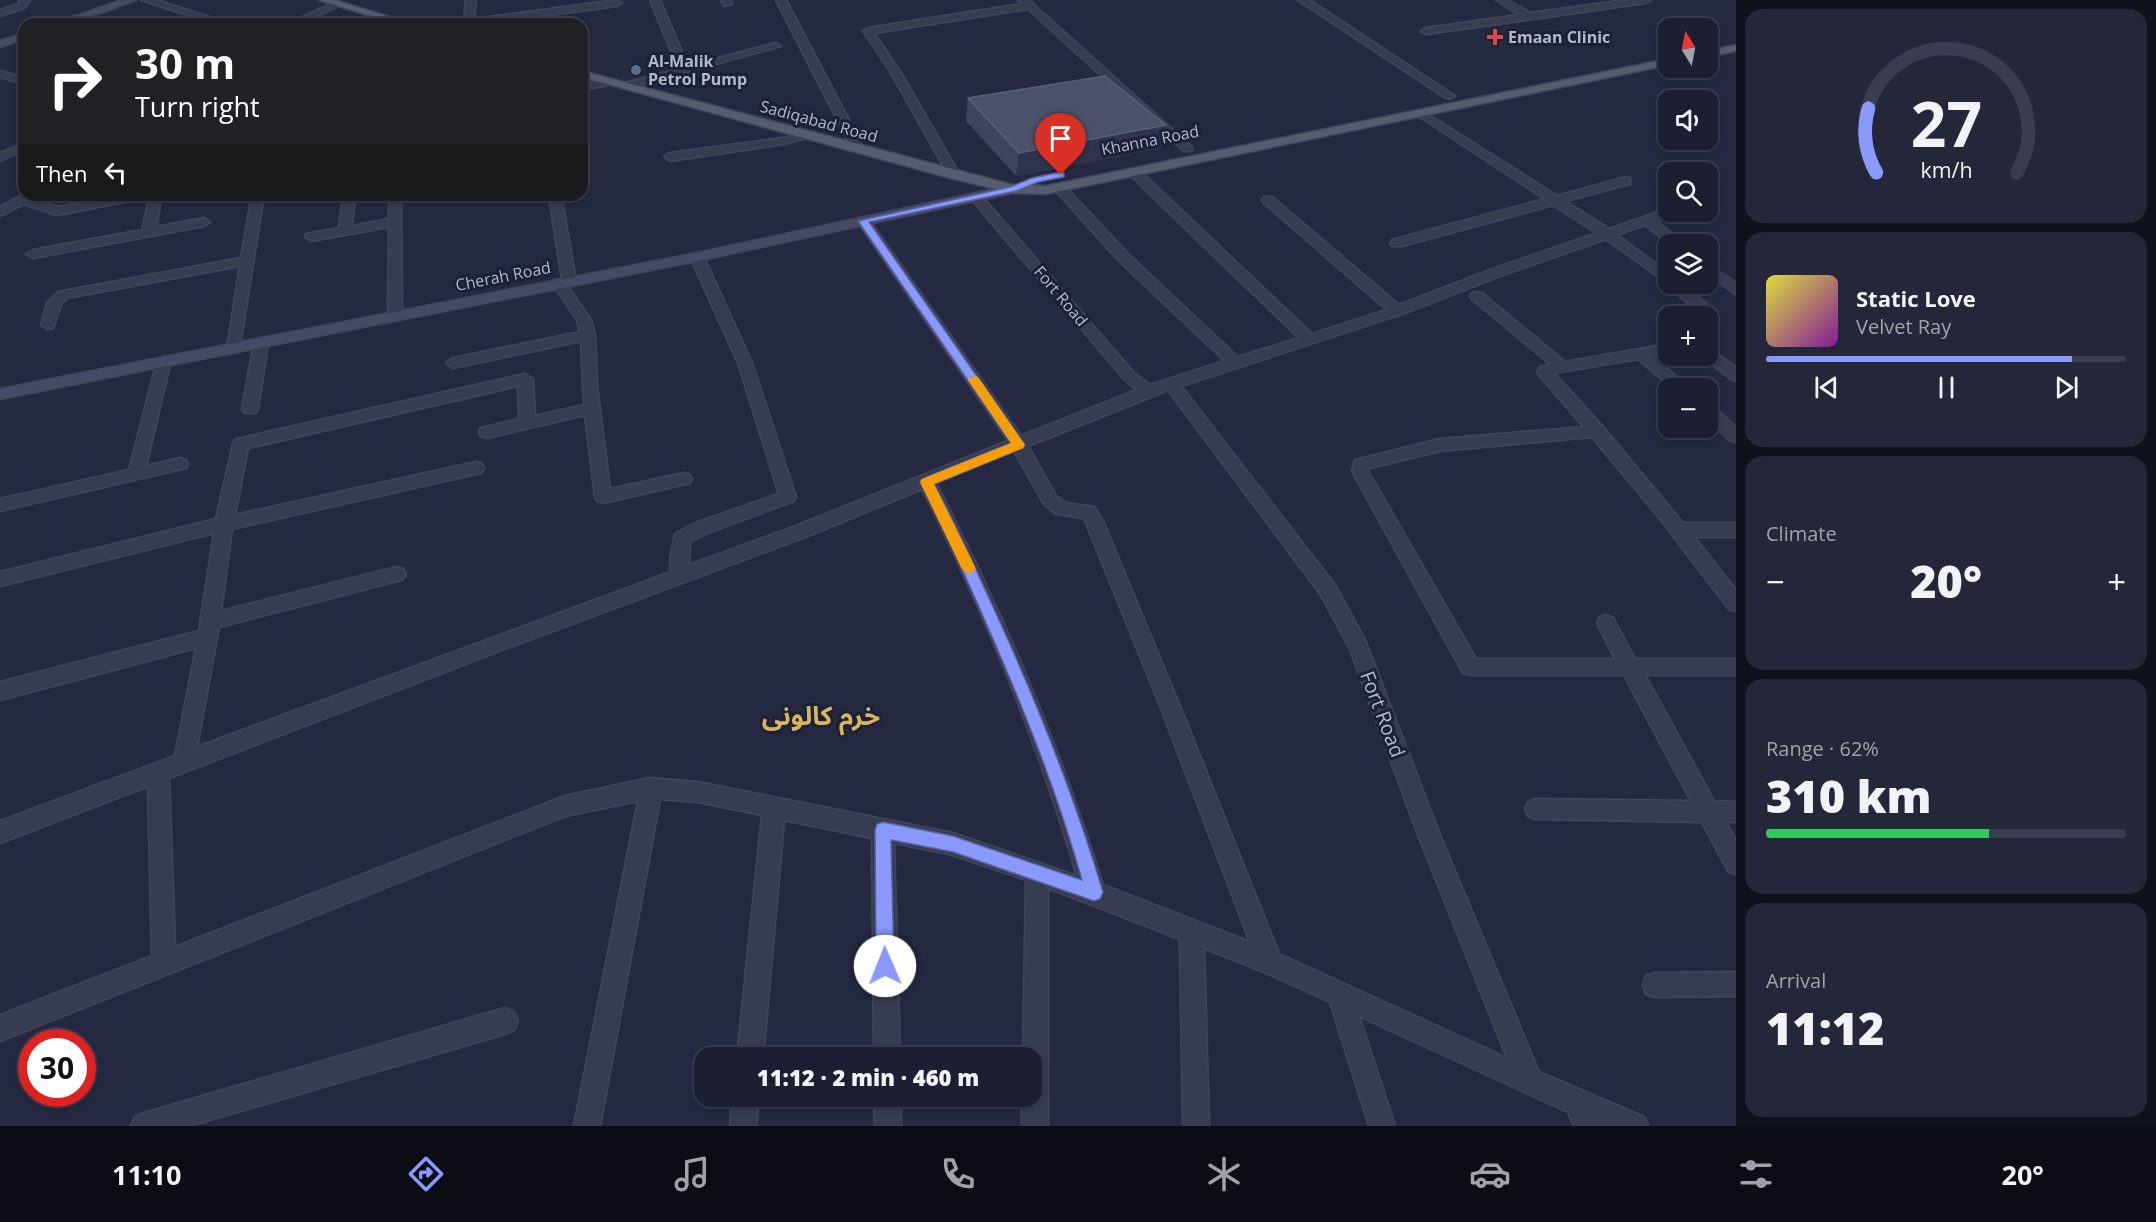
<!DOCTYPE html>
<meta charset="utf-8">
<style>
body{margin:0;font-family:"Open Sans","Noto Sans Arabic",sans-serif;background:#242739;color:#f1f3f6;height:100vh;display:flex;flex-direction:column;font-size:22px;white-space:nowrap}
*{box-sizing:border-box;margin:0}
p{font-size:20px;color:#a0a2ab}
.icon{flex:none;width:33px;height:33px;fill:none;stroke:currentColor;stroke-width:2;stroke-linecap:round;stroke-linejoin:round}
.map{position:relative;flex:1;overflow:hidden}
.panel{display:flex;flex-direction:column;gap:9px;padding:9px;background:#0f111b;width:420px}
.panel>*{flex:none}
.banner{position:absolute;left:18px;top:18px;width:570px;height:183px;border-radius:18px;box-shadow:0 3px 9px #0003,0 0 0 2px #393d4d;background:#202124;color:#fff;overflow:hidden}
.needle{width:39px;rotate:350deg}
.tools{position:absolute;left:1658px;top:18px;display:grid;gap:12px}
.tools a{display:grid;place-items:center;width:60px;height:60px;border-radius:12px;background:#1b1f31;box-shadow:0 3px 9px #0003,0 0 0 2px #393d4d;font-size:30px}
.speed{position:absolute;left:18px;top:1029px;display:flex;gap:12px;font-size:30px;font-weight:700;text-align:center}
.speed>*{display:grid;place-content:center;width:78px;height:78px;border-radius:50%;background:#1b1f31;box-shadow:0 3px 9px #0003,0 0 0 2px #393d4d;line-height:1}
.speed .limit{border:9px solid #d22;background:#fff;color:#111}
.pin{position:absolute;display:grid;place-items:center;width:51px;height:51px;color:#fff;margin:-62px -26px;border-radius:50% 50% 50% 0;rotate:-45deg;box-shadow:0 0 6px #0007}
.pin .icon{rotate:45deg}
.me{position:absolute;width:66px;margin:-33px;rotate:359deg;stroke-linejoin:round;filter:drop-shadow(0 0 4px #0008)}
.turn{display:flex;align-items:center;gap:21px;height:126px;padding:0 18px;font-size:27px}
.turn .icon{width:78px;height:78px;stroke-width:2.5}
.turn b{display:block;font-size:42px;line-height:51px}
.then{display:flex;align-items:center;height:57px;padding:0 18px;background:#0003;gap:12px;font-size:22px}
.big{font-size:45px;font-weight:800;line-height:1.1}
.panel .widget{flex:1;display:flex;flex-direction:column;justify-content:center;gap:9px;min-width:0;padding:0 21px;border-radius:18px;background:#242739}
.panel .dial{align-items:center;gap:0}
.dial svg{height:156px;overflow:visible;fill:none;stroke:#393d4d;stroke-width:7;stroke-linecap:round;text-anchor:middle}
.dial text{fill:#f1f3f6;stroke:none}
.song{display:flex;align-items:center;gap:18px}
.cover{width:72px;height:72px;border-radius:9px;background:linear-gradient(135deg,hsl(60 70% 55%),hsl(290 70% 35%))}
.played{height:6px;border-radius:3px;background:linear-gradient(90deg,#8999fc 85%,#393d4d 85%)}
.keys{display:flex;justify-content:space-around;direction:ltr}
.heat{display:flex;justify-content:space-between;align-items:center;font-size:33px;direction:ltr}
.charge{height:9px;border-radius:4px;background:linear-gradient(90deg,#34c759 62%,#393d4d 0)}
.trip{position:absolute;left:694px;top:1047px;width:348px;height:60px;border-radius:18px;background:#1b1f31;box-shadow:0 3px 9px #0003,0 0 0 2px #393d4d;font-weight:800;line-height:60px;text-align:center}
.menu{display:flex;height:96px;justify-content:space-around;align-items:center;background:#0b0c14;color:#a0a2ab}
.menu .icon{width:42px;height:42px}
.menu .selected{color:#8999fc}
.menu b{font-size:27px;color:#f1f3f6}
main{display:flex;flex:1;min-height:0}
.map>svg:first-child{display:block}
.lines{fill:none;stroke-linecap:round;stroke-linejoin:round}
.street-casing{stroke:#42455a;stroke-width:3}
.secondary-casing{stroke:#42455a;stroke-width:3}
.primary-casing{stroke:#42455a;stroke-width:3}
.street{fill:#383c50;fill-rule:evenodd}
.secondary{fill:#464a64;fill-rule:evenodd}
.primary{fill:#565b70;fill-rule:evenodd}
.wall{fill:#3f455f}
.shaded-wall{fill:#2f344e}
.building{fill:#4c516b;stroke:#5c617a;stroke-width:1.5}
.route{fill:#8999fc;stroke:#5963a4;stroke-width:1.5}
.slow{fill:#f59e0b}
.health-dot{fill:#e0444e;stroke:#1d2136;stroke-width:2}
.service-dot{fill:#5c6f8a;stroke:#1d2136;stroke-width:2}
.labels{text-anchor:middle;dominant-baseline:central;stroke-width:6;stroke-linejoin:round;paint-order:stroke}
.far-poi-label{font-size:16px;font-weight:bold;fill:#b5b8cb;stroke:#1d2136;text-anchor:start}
.far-street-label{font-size:16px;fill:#b5b8cb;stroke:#1d2136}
.street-label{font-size:20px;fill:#b5b8cb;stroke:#1d2136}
.district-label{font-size:26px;font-weight:bold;fill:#dab461;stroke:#1d2136}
</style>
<main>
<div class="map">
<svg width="1736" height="1126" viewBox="0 0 1736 1126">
<rect width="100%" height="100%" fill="#242941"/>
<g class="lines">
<g class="street-casing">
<g id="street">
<polygon points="20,0 30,0 24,8 0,16 0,10 18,4"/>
<polygon points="141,0 156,0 231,24 216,24"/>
<polygon points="466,0 476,0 474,19 617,0 622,3 617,6 483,24 464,24"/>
<polygon points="650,0 660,0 688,66 776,43 781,46 629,88 621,88 621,84 678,69"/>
<polygon points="721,0 731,0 732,4 724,6"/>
<polygon points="776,0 786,0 864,149 862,151 854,151 852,149"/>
<polygon points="1018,0 1029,0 1033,4 1192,147 1192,151 1184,151 1028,9 874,33 901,73 960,175 954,179 950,178 891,73 863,31 868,28 1022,4"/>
<polygon points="1298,0 1309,0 1455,96 1450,99 1446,98"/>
<polygon points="1496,0 1508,0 1530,13 1626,0 1651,0 1646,3 1426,34 1421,31 1426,28 1519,15"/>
<polygon points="335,2 343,4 300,24 287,24"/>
<polygon points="75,16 94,22 96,24 72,21 72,17"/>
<polygon points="0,71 24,78 24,84 0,77"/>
<polygon points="609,79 613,80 613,84 582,90 582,84"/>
<path d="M 1421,110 L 1557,196 L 1626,177 L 1630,178 L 1630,184 L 1565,201 L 1609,229 L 1667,209 L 1668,212 L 1677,212 L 1675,215 L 1657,221 L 1683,244 L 1670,244 L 1645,225 L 1617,235 L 1668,273 L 1668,284 L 1681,284 L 1707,304 L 1709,307 C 1700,319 1682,316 1668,316 L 1668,326 L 1663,325 L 1657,317 L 1659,314 L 1693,307 L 1668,287 L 1667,283 L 1606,239 L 1500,276 L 1402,314 L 1181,386 L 1335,585 L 1365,640 L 1440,835 L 1539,1072 L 1644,1117 L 1648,1126 L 1574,1126 L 1568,1112 L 1359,1016 L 1395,1126 L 1369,1126 L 1330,1002 L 1264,972 L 1204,948 L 1209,1126 L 1183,1126 L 1180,939 L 1048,888 L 1048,1126 L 1022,1126 L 1022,1096 L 1032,1096 L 1032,1058 L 1023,1058 L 1026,880 L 953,855 L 894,843 L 900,1058 L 874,1058 L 872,838 L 784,820 L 763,1058 L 737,1058 L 762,815 L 698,802 L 660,799 L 600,1126 L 574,1126 L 638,801 L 565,816 L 0,1041 L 0,1015 L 152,956 L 148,786 L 0,843 L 0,821 L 175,756 L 196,648 L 0,700 L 0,682 L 199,631 L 214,533 L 0,586 L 0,572 L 216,519 L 233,444 L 235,440 L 241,438 L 525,374 L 533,379 L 535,416 L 584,405 L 581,341 L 453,368 L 446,363 L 453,358 L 580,332 L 577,320 L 552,283 L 554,280 L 562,280 L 549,195 L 561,195 L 576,281 L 574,284 L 567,285 L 591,320 L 595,335 L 597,386 L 610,489 L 684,473 L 690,475 L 692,479 L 690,483 L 603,503 L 597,501 L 595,497 L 585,415 L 487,438 L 481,436 L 479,432 L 481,428 L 519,419 L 518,386 L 248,448 L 235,515 L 476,462 L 482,464 L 484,468 L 482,472 L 476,474 L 232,529 L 221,611 L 397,567 L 403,569 L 406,574 L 403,579 L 397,581 L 219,627 L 197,747 L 671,572 L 670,560 L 675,534 L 695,523 L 779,494 L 738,363 L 690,257 L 692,254 L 697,253 L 704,257 L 752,363 L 796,497 L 794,501 L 707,533 L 690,542 L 689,565 L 796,526 L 1008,441 L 857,221 L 858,218 L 868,218 L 1021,436 L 1137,390 L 1124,379 L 972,200 L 970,197 L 972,194 L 980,194 L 1134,373 L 1150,385 L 1225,361 L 1119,261 L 1056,191 L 1056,185 L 1064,185 L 1129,255 L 1238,357 L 1299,338 L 1130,175 L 1130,169 L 1138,169 L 1312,334 L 1387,310 L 1264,203 L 1262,200 L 1264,197 L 1272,197 L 1399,305 L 1490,270 L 1597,233 L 1553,205 L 1402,246 L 1392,246 L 1390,243 L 1392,240 L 1545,199 L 1417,115 L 1415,113 ZM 1168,390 L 1321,595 L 1349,647 L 1418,835 L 1507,1058 L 1279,954 L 1182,711 L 1103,521 L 1094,507 L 1066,503 L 1056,496 L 1028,446 ZM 1014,451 L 1044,504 L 1056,514 L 1083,518 L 1086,523 L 1162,711 L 1250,942 L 1103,885 C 1060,746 1003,613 936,483 ZM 922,489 C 985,614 1038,742 1077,876 L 953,833 L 698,782 L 650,778 L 565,796 L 175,947 L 169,778 L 510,647 L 808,536 Z"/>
<polygon points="806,132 812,135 810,137 784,144 670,161 664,157 670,153 783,138"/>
<polygon points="24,143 24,150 0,161 0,153"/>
<polygon points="24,194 37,195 34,199 58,207 121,195 146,195 140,199 57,215 24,204 0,216 0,207"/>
<polygon points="150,195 162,195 156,227 204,218 210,222 204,226 33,258 26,254 33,250 142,230"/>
<polygon points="252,195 264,195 239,351 234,353 227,348 240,266 67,298 61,305 53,328 48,329 41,325 47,303 58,292 241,258"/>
<polygon points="343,195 355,195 352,226 389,219 389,195 401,195 402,316 400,319 395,320 388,316 389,227 311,241 305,237 306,234 339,228"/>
<polygon points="1707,264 1736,283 1736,294 1707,274"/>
<polygon points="1477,292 1482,293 1565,362 1668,344 1668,354 1654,356 1688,388 1672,388 1638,359 1554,373 1603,427 1683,523 1736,523 1736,537 1694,537 1736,590 1736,611 1729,609 1661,520 1592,437 1440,451 1369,468 1368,471 1476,659 1615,659 1597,623 1599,618 1606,615 1613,618 1635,659 1736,659 1736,675 1645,675 1714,801 1736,802 1736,822 1726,822 1736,841 1736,874 1728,871 1702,822 1536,819 1528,816 1525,809 1528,802 1536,799 1691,801 1624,675 1470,675 1463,673 1352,471 1355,460 1440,439 1584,427 1537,373 1540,367 1550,364 1472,299 1470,296 1472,293"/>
<polygon points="261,338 268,343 258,409 256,413 244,413 242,409 254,343"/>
<polygon points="1707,348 1712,350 1736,368 1736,381 1731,379 1702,356 1707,356"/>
<polygon points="164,356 171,361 146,466 180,458 186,460 188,464 186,468 0,511 0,499 129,470 157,361"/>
<polygon points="1707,406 1713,407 1736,427 1736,442 1730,440 1707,420"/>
<polygon points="1736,972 1736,996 1655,997 1646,994 1643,985 1646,976 1655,973"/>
<polygon points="505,1008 514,1012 518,1021 514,1030 505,1034 189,1126 131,1126 135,1117 144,1113"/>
<polygon points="733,1096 759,1096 756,1126 730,1126"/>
<polygon points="874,1096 900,1096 901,1126 875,1126"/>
</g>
</g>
<g class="secondary-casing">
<g id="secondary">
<polygon points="122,0 136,0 69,24 54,24"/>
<polygon points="24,33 24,39 0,47 0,41"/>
<polygon points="1013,185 1017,186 1017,192 697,261 0,399 0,389 697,253"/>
</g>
</g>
<g class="primary-casing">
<g id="primary">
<polygon points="319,0 334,0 413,24 397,24"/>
<polygon points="1736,45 1736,51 1707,57 1707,51"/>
<polygon points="1668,59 1668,65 1046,194 1013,193 950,178 582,77 582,71 1013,185 1046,186"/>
</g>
</g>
<use href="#street" class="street"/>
<use href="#secondary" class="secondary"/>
<use href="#primary" class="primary"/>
</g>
<polygon class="wall" points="968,98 1166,125 1161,148 1016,176 966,121"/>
<polygon class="shaded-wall" points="1166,125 1161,148 1016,176 1019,153"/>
<polygon class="building" points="1105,76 1166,125 1019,153 968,98"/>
<path class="route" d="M 1061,172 L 1064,173 L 1064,177 L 1038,182 L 1016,191 L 869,222 L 1025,445 L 1023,448 L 934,484 C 958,529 978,574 999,620 C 1040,710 1075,798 1103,892 L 1100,899 L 1094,901 L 953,852 L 891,840 L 894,966 L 892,973 L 885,976 L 879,973 L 876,966 L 875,830 L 877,824 L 883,822 L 953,836 L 1082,880 C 1057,791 1023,707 986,623 C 965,575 944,528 920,482 L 922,479 L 1011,443 L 858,221 L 1010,187 L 1032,178 Z"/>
<polygon class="slow" points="974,376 978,377 1025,445 1023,448 934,484 976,569 969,574 962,569 920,482 922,479 1011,443 968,380"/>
<path class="health-dot" d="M1492 28h6v6h6v6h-6v6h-6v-6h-6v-6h6z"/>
<circle class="service-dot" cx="636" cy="70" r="6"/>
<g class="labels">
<g class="far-poi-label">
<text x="1508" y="37">Emaan Clinic</text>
<text x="648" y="61">Al-Malik<tspan x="648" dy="18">Petrol Pump</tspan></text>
</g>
<g class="far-street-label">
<text transform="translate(819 121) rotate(15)">Sadiqabad Road</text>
<text transform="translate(1150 140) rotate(-11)">Khanna Road</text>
<text transform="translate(503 276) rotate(-11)">Cherah Road</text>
<text transform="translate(1061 296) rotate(50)">Fort Road</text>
</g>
<g class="street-label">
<text transform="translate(1383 714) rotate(69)">Fort Road</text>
</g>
<g class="district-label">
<text x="821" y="715">خرم کالونی</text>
</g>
</g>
</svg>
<div class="tools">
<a><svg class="needle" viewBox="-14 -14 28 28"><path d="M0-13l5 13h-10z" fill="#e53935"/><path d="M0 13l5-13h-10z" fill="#a0a2ab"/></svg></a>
<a><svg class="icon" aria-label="sound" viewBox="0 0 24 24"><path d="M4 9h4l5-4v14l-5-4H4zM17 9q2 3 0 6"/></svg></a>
<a><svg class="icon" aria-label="search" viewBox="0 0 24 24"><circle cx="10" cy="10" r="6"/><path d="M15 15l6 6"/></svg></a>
<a><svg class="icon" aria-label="layers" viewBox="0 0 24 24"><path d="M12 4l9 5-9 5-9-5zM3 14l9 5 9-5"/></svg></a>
<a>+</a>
<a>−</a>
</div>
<div class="speed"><div class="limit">30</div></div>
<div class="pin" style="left:1061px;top:175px;background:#d93025"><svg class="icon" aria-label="arrive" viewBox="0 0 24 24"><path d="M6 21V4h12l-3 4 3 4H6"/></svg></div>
<svg class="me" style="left:885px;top:966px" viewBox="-20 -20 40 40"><circle r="19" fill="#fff"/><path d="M0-13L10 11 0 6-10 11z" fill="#8999fc"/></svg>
<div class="trip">11:12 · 2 min · 460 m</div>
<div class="banner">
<div class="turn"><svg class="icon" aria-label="right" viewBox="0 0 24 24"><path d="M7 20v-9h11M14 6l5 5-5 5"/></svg><div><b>30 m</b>Turn right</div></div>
<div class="then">Then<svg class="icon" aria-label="left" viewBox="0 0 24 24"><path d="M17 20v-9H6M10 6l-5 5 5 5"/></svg></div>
</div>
</div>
<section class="panel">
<div class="widget dial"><svg viewBox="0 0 100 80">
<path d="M14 69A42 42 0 1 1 86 69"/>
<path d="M14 69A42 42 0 0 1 10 36" stroke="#8999fc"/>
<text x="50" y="56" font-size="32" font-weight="700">27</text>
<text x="50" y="72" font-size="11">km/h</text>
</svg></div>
<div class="widget">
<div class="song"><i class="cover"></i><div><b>Static Love</b><p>Velvet Ray</p></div></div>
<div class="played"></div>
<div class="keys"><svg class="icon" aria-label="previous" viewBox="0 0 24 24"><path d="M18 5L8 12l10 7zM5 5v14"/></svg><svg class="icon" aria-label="pause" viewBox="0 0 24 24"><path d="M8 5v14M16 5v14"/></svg><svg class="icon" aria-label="next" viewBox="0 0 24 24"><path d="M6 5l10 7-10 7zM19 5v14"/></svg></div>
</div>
<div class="widget"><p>Climate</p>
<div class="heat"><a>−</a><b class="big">20°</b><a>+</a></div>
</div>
<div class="widget"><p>Range · 62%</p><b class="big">310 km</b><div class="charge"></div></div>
<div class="widget"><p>Arrival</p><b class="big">11:12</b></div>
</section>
</main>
<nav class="menu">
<b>11:10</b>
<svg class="icon selected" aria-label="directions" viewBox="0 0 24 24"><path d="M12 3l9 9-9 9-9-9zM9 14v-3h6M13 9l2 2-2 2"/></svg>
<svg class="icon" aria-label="music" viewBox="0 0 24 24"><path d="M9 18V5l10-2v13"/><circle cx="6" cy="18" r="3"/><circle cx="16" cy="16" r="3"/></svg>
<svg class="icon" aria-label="phone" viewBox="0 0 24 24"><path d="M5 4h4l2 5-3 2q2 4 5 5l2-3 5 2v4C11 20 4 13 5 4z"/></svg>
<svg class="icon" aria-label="climate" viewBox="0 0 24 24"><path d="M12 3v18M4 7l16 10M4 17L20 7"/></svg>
<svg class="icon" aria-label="car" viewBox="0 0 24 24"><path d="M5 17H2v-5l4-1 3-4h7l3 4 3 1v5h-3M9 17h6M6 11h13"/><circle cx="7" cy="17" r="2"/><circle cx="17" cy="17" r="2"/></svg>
<svg class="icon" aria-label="filters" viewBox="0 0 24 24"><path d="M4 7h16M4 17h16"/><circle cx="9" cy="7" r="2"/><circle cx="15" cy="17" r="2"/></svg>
<b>20°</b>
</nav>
